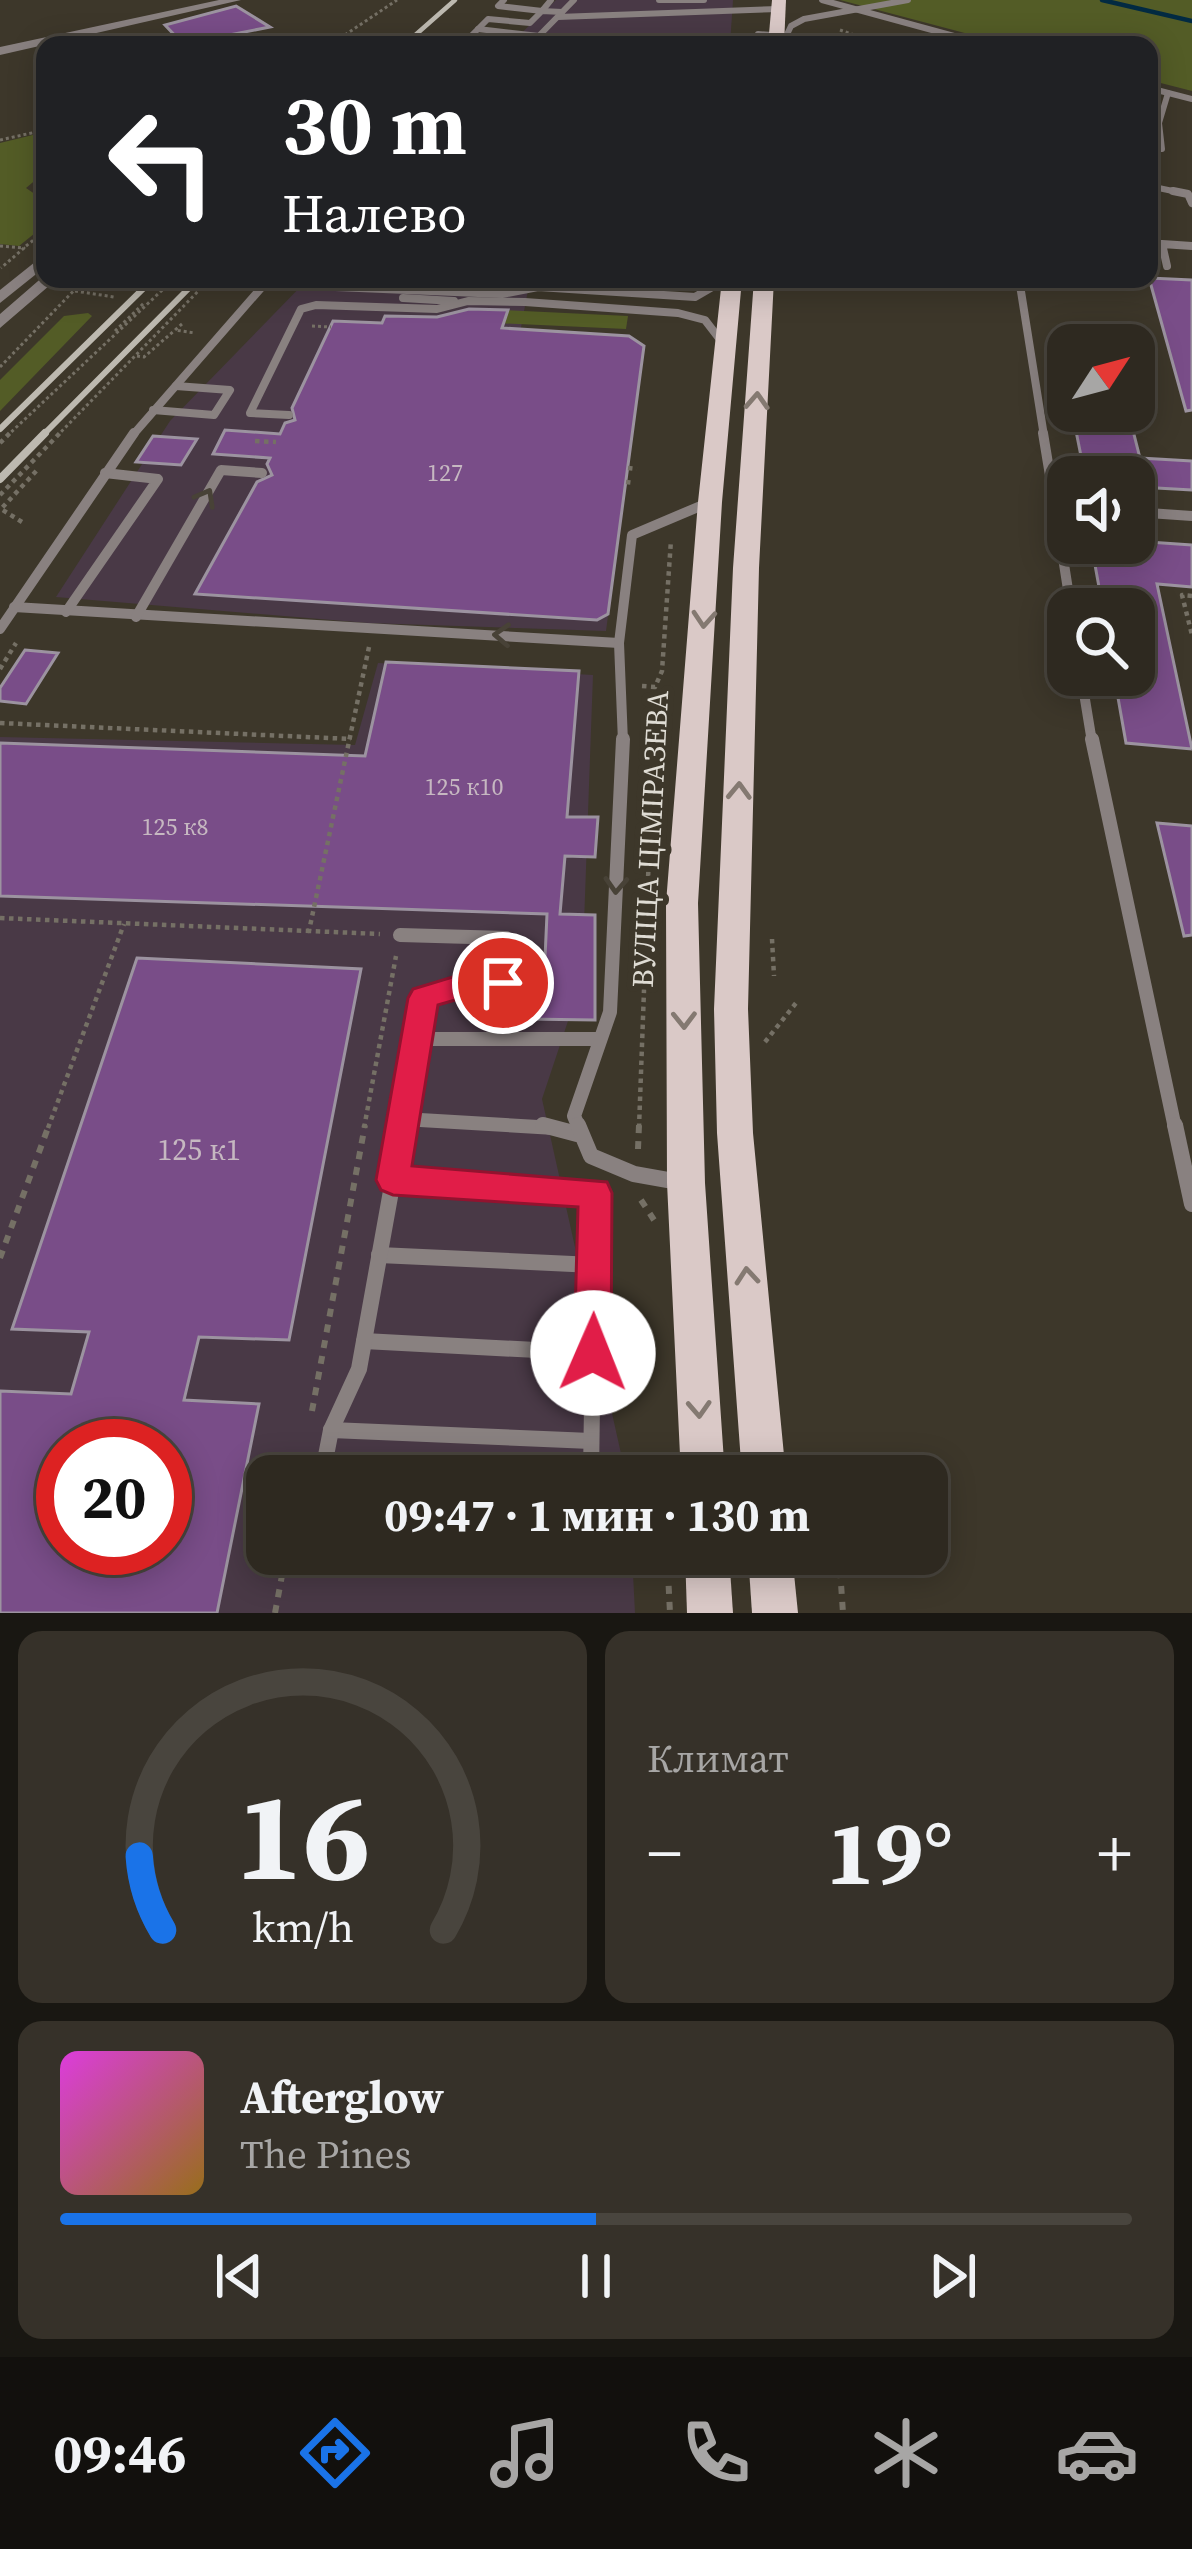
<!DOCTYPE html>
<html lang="ru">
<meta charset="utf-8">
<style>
body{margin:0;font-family:"Source Serif 4",serif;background:#363129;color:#f1f3f6;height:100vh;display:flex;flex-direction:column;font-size:45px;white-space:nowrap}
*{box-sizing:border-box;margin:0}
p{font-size:39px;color:#a7a6a5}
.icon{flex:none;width:66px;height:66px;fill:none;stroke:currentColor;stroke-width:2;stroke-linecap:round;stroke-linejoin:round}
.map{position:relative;height:1613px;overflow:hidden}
.sheet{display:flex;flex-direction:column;gap:18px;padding:18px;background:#191712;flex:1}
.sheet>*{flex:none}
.hud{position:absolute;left:36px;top:36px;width:1122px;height:252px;border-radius:24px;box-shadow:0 6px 30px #0003,0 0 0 3px #49453e;background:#202124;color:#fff;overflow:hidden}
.needle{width:78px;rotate:54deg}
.fabs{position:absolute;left:1047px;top:324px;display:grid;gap:24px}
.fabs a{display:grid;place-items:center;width:108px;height:108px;border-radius:24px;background:#2e2920;box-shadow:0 6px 30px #0003,0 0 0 3px #49453e;font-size:60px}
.speed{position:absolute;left:36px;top:1419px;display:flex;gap:24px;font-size:60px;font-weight:700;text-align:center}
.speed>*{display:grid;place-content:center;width:156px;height:156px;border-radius:50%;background:#2e2920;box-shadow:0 6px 30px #0003,0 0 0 3px #49453e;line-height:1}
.speed .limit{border:18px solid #d22;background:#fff;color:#111}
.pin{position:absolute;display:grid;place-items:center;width:102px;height:102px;color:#fff;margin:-51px;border:6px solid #fff;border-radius:50%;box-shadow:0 3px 12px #0007}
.me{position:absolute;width:132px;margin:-66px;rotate:1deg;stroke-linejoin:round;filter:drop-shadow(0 0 9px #0008)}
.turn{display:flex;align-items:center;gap:42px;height:252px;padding:0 48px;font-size:54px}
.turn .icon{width:156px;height:156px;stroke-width:2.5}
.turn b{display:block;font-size:84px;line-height:102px}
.big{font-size:90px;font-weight:700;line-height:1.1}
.sheet .card{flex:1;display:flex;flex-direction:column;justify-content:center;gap:18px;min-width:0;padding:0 42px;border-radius:24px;background:#363129}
.sheet .dial{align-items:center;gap:0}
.dial svg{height:312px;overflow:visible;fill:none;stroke:#49453e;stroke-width:7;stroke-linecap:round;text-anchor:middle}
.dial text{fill:#f1f3f6;stroke:none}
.song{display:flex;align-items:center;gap:36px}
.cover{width:144px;height:144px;border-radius:18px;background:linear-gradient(135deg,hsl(300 70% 55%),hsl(40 70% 35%))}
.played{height:12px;border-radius:6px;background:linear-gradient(90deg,#1a73e8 50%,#49453e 50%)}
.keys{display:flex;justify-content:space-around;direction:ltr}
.heat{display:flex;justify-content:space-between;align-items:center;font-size:66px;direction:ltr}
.sheet .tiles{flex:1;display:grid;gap:18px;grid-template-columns:1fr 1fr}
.card:last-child{grid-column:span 2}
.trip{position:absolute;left:246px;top:1455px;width:702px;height:120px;border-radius:24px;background:#2e2920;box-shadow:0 6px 30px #0003,0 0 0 3px #49453e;font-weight:700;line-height:120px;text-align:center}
.dock{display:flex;height:192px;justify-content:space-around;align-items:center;background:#12100d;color:#a7a6a5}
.dock .icon{width:84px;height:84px}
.dock .active{color:#1a73e8}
.dock b{font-size:54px;color:#f1f3f6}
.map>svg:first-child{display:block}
.commercial{fill:#493946;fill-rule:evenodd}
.green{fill:#535c26}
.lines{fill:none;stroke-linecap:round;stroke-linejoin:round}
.stream{stroke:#022a42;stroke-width:4.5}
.building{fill:#794d88;stroke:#9c93a0;stroke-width:3;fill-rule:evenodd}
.path-far2{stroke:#757065;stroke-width:3;stroke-dasharray:3 3;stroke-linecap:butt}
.path-far1{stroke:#757065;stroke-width:4.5;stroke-dasharray:4.5 4.5;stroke-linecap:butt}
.path{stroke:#757065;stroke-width:6;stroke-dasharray:8 8;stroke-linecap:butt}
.lane-far4{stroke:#898180;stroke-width:6}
.lane-far3{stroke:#898180;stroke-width:8}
.lane-far2{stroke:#898180;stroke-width:10}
.lane-far1{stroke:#898180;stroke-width:14}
.lane{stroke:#898180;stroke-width:16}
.street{fill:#898180;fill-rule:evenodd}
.primary{fill:#dac9c7;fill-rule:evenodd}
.rail-far2{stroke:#bdb9b0;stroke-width:4.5}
.rail-far1{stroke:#bdb9b0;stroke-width:6}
.rail{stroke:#bdb9b0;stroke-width:8}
.oneway{stroke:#847971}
.oneway2{stroke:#484237}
.route{fill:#e11d48;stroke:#92132f;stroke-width:3}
.labels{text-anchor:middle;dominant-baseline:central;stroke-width:12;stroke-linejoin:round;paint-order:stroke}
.number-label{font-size:24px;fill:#c6b8c1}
.street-label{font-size:30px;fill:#dfdcd4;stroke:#3d372a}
.near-number-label{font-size:30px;fill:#c6b8c1}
</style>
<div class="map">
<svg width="1192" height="1613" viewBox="0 0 1192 1613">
<rect width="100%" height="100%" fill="#3d372a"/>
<g class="commercial">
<polygon points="556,0 733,0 730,45 509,45"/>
<polygon points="308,279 530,279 520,333 629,336 644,346 606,631 368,623 56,597 170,421"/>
<path d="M 378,663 L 593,675 L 582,979 L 542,1099 L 626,1476 L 267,1476 L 267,1554 L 632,1554 L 635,1613 L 0,1613 L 0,737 L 355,745 ZM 63,1446 L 165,1446 L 165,1548 L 63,1548 Z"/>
</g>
<g class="green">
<polygon points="840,0 1192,0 1192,91 1149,80 1149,45 1010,45"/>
<polygon points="45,132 45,172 26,188 45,201 45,225 19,246 0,244 0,143"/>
<polygon points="504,310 628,316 626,329 496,323"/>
<polygon points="88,313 92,316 0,411 0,380 64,316"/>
</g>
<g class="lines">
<polyline class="stream" points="1102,0 1192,21"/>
</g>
<g class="building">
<polygon points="236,6 270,27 183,44 165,25"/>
<polygon points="1149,278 1192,280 1192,410 1186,411"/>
<polygon points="469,309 508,310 502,328 629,336 644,346 608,614 597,620 195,594 257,482 272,475 267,464 270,458 213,454 225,430 280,434 285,423 295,420 292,408 333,321 382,323 385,316 437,317"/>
<polygon points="1072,411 1128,411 1140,458 1192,461 1192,490 1139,487 1134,477 1085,476"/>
<polygon points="153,436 197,439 181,465 136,462"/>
<polygon points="1134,541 1192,545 1192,587 1157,584 1192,749 1126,743 1114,675 1134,675 1134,609 1103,609 1091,543"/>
<polygon points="25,650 58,653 26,704 0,701 0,688"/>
<polygon points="386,662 579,671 567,817 598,817 595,857 565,856 560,914 595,915 595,1020 526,1019 530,958 545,958 547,914 0,896 0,743 365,756"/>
<polygon points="1157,823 1192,826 1192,935 1184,936"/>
<path d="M 137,958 L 361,969 L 289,1340 L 199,1337 L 184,1400 L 259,1404 L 217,1613 L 0,1613 L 0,1391 L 71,1394 L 89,1332 L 12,1329 ZM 63,1446 L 165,1446 L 165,1548 L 63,1548 Z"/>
</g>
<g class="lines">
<g class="path-far2">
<polyline points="840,30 854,35 854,45"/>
<polyline points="330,45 397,0"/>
<polyline points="0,140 45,130"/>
<polyline points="0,246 24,248 1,268"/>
<polyline points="26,246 45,231"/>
<polyline points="75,291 114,297"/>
<polyline points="182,324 175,330 195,333"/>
<polyline points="312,326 331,327"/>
<polyline points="115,331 145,302"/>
<polyline points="137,356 144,357 175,330"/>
<polyline points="0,367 85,279"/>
<polyline points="7,436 174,279"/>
<polyline points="57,436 210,279"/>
</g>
<g class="path-far1">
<polyline points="255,441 276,442"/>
<polyline points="0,443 10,433"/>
<polyline points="628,468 637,469"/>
<polyline points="626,482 634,483"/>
<polyline points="0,495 60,433"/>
<polyline points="22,522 1,509 39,468"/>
<polyline points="1192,596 1182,595 1192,635"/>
<polyline points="369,647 309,931 380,934"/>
<polyline points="0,669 16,643"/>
<polyline points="642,686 655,687 662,671 671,540"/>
<polyline points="0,723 351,739"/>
<polyline points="0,918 309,931"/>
<polyline points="772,939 774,976"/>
<polyline points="765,1042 796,1003"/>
<polyline points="48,1128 124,924"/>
<polyline points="364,1128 396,956"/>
<polyline points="639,1128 655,687"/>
</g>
<g class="path">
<polyline points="638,1149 639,1125"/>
<polyline points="641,1200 654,1220"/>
<polyline points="0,1258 49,1125"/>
<polyline points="312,1411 365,1125"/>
<polyline points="667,1554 670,1613"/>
<polyline points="839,1554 843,1613"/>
<polyline points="275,1613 286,1554"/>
</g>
<g class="lane-far4">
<polyline points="504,0 498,6 542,11 551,0"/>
<polyline points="659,0 704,0"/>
<polyline points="822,0 987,45"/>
<polyline points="558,17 779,9"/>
<polyline points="478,29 539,36"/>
<polyline points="758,34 824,39 824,45"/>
<polyline points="467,40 509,45"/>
<polyline points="462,45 488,19 530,23 542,11 562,12"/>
<polyline points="530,45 574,0"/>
<polyline points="782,45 791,26 804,19 908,0"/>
<polyline points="1149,88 1192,99"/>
<polyline points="1149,148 1162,149 1159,123 1168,93"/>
<polyline points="1149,186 1187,194"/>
</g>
<g class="lane-far3">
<polyline points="1173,191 1188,194 1192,203"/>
<polyline points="1167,266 1162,244 1192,246"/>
<polyline points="1019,279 1044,436"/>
<polyline points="264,284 502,294 538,287 695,297 726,279"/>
<polyline points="403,298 454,301"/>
<polyline points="153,410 214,415 230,390 176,386"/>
<polyline points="289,415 250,413 301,309 316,305 437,309 468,301 525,302 678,313 705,320 725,346"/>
<polyline points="132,436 268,280"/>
</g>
<g class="lane-far2">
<polyline points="1043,433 1055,506"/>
<polyline points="1068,507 1055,506 1071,609"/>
<polyline points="1134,512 1192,516"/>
<polyline points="14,607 619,643"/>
<polyline points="66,612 158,479 105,473"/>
<polyline points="136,617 221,470 262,473"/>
<polyline points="0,629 134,433"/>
<polyline points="1081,675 1092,742"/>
<polyline points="623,742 619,643 632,535 710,502"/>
</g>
<g class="lane-far1">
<polyline points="1092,739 1175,1128"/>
<polyline points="400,935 506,938 503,983 479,981 424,997 402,1128"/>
<polyline points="417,1039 599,1039"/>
<polyline points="403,1119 555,1128"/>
<polyline points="579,1128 574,1116 610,1012 623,739"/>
</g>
<g class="lane">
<polyline points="543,1125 577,1134"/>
<polyline points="578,1125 591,1156 634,1174 679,1182"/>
<polyline points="1175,1125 1192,1204"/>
<polyline points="393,1180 402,1125"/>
<polyline points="379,1255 594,1265"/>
<polyline points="364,1341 593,1353"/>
<polyline points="331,1430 591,1441"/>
<polyline points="322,1476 331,1430 359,1369 393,1180 595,1193 591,1476"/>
</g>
<g class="street">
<polygon points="219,0 241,0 0,55 0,47"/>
<polygon points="45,254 45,267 0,303 0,290"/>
<polygon points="45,275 45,279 57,279 0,328 0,314"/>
</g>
<g class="primary">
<polygon points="772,0 786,0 784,45 768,45"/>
<polygon points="722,279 742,279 722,502 698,903 705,1183 725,1476 681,1476 667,1183 666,903 698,502"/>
<polygon points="754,279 774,279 759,568 748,1009 753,1133 786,1476 742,1476 717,1133 714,1009 733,568"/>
<polygon points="685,1554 729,1554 733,1613 687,1613"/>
<polygon points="748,1554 792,1554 798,1613 752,1613"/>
</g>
<polyline class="rail-far2" points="404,45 455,0"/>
<g class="rail-far1">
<polyline points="0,429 153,279"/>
<polyline points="42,436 198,279"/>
</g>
<polyline class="rail" points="0,479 45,433"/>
</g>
<defs><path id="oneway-chevron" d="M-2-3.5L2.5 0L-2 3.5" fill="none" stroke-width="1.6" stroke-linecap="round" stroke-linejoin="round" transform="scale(3)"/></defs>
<g class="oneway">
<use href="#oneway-chevron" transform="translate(757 401) rotate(-87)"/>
<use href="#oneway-chevron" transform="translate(704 619) rotate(94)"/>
<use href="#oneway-chevron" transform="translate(739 791) rotate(-88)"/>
<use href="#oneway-chevron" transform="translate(684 1020) rotate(89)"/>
<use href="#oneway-chevron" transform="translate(747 1276) rotate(-95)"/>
<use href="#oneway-chevron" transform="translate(699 1409) rotate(87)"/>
</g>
<g class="oneway2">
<use href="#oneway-chevron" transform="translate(206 497) rotate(-61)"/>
<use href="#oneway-chevron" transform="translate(502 635) rotate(-177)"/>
<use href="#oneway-chevron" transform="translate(616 885) rotate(93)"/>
</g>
<polygon class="route" points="479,969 514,974 519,983 503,995 479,993 438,1005 412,1166 607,1182 612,1193 611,1353 606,1366 593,1371 580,1366 574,1353 578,1207 393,1195 381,1190 376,1180 408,998 413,989"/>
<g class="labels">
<g class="number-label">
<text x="445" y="472">127</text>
<text x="464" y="786">125 к10</text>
<text x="175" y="826">125 к8</text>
</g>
<g class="street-label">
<text transform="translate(650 839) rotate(-87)">ВУЛІЦА ЦІМІРАЗЕВА</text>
</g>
<g class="near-number-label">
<text x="199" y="1149">125 к1</text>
</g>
</g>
</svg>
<div class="fabs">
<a><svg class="needle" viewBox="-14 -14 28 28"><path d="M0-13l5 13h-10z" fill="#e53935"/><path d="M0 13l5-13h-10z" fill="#a7a6a5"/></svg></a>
<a><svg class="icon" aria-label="sound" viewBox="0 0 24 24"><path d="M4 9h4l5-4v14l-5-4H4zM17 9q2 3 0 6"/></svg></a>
<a><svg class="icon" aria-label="search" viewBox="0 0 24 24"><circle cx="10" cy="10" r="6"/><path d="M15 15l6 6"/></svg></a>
</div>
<div class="speed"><div class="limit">20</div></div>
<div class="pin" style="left:503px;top:983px;background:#d93025"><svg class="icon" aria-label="arrive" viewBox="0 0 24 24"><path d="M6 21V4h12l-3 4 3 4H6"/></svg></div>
<svg class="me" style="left:593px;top:1353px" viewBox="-20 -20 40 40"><circle r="19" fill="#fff"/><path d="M0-13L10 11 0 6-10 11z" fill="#e11d48"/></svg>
<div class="trip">09:47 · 1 мин · 130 m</div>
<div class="hud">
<div class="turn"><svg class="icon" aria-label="left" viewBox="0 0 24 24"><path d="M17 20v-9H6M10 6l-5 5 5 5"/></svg><div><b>30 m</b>Налево</div></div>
</div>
</div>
<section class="sheet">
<div class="tiles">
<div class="card dial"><svg viewBox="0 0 100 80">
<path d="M14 69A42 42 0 1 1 86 69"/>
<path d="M14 69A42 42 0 0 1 8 50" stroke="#1a73e8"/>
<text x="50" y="56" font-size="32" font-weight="700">16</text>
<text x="50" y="72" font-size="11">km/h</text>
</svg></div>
<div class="card"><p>Климат</p>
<div class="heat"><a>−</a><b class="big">19°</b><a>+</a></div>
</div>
<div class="card">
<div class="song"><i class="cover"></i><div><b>Afterglow</b><p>The Pines</p></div></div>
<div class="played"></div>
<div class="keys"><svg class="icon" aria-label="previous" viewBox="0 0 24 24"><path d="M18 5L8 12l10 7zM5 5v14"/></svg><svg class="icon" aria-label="pause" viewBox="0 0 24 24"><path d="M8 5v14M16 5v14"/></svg><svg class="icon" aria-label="next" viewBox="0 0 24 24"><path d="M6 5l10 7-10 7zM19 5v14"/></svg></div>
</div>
</div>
</section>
<nav class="dock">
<b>09:46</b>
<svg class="icon active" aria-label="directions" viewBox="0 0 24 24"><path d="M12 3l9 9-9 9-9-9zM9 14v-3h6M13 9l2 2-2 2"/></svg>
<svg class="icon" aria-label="music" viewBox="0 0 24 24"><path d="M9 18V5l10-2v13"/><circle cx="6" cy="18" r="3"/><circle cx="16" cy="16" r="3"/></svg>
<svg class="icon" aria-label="phone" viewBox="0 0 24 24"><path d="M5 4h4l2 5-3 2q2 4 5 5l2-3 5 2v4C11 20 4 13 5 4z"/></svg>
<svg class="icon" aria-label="climate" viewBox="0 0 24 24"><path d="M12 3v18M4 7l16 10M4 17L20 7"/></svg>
<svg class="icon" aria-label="car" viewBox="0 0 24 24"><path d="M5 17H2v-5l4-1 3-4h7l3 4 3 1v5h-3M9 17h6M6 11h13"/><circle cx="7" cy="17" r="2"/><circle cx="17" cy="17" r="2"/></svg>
</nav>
